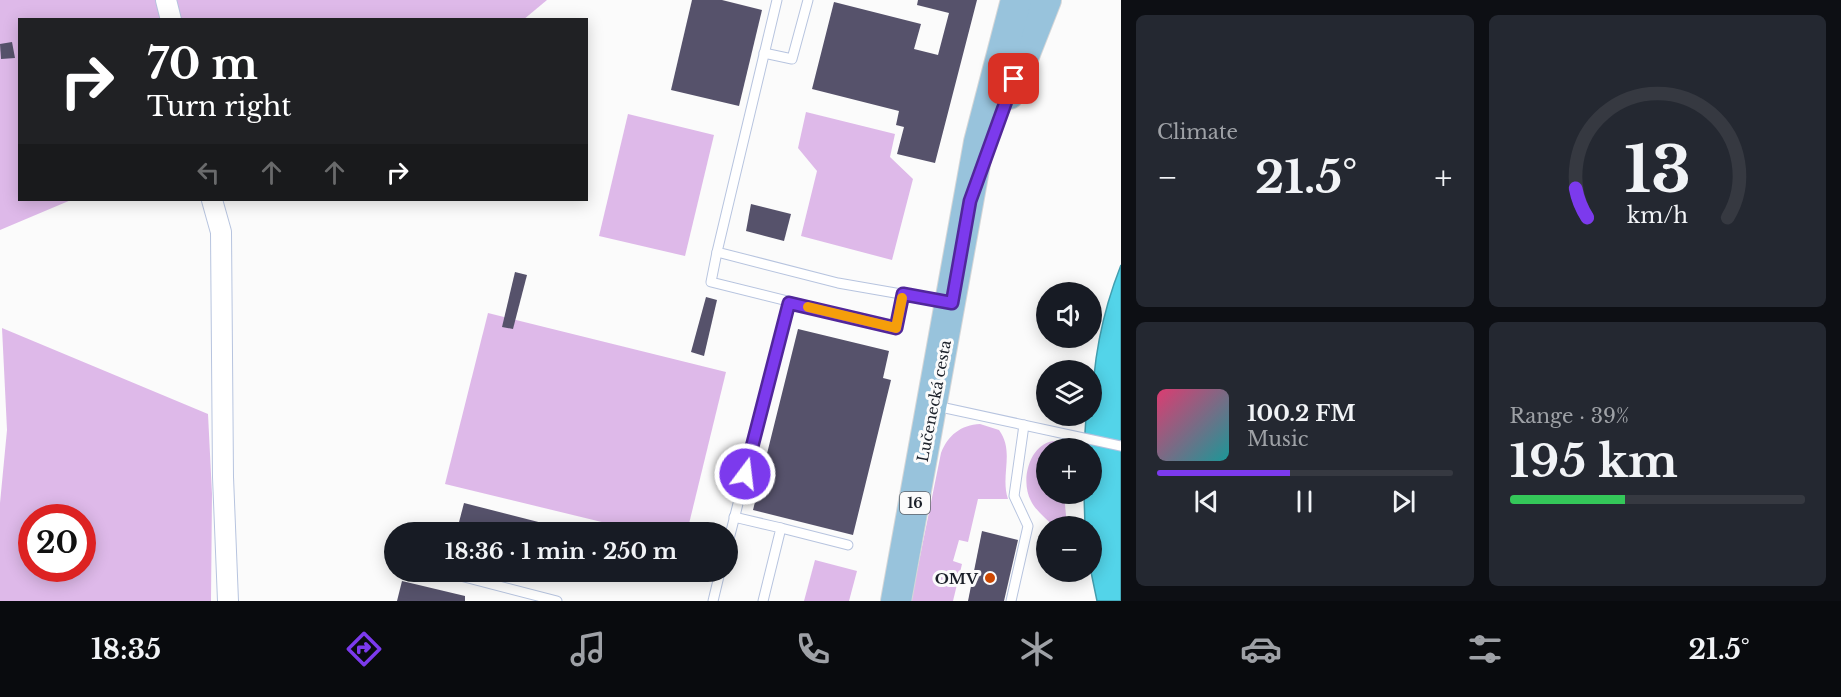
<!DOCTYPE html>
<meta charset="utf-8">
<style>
body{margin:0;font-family:"Libre Baskerville",serif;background:#242831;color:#f1f3f6;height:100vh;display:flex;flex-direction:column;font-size:22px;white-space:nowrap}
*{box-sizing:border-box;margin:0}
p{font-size:20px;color:#9ea1a6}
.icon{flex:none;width:33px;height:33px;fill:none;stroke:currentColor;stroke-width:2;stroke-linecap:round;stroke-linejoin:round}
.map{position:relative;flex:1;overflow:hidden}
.details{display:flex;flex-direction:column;gap:15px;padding:15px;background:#0d0f14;width:720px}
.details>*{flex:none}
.guide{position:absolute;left:18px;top:18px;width:570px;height:183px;border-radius:0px;box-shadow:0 3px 15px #0003;background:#202124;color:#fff;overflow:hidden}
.fabs{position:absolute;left:1036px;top:282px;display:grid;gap:12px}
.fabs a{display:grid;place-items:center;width:66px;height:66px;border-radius:50%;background:#171b24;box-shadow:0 3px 15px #0003;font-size:30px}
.speed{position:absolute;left:18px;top:504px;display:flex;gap:12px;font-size:30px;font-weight:700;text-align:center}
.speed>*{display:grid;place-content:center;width:78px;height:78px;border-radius:50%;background:#171b24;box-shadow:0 3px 15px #0003;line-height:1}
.speed .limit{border:9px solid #d22;background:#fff;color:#111}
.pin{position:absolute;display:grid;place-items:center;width:51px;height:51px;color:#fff;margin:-26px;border-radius:12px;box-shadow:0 3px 9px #0006}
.me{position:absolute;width:66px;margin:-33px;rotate:15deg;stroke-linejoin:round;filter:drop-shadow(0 0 4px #0008)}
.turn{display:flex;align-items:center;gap:21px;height:126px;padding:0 30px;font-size:27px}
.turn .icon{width:78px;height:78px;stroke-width:2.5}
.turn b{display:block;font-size:42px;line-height:51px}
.lanes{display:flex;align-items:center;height:57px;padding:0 30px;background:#0003;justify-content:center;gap:30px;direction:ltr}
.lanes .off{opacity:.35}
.big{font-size:45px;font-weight:800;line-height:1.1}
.details .tile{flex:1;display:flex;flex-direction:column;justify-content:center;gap:9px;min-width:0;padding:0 21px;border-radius:9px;background:#242831}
.details .dial{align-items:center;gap:0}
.dial svg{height:156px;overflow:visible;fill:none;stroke:#363941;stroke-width:7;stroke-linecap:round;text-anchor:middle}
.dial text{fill:#f1f3f6;stroke:none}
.song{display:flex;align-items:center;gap:18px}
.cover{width:72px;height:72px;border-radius:9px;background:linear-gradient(135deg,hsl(340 70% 55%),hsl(180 70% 35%))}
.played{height:6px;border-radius:3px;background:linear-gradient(90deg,#7c3aed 45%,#363941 45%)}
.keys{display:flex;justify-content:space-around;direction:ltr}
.heat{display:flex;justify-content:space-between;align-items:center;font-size:33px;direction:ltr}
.charge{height:9px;border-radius:4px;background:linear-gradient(90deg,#34c759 39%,#363941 0)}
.details .tiles{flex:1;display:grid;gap:15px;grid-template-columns:repeat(2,1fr)}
.trip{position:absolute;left:384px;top:522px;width:354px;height:60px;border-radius:30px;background:#171b24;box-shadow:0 3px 15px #0003;font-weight:800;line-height:60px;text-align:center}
.tab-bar{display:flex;height:96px;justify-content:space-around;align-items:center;background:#090b0e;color:#9ea1a6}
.tab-bar .icon{width:42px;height:42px}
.tab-bar .active{color:#7c3aed}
.tab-bar b{font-size:27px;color:#f1f3f6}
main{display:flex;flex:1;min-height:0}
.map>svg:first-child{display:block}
.green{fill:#deb9e9;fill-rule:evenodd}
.water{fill:#53d4e9;stroke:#429eaf;stroke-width:1.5}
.building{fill:#56526b}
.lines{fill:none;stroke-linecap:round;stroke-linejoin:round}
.lane-casing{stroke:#b7c4df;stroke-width:11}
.street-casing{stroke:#b7c4df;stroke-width:22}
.primary-casing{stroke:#d6d7d8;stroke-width:32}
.lane{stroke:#fff;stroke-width:9}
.street{stroke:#fff;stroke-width:20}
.primary{stroke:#98c3dc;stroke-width:30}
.route-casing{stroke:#51269a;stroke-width:15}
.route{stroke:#7c3aed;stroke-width:10}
.slow{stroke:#f59e0b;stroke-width:10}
.poi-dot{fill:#cd4802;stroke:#fbfbfb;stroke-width:2}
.labels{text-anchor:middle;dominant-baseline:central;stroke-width:6;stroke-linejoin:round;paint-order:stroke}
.shield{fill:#fbfbfb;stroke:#5e6268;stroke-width:1.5}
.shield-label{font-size:14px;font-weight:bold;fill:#1b2029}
.street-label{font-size:15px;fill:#1b2029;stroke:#fbfbfb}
.poi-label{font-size:15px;font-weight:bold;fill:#1b2029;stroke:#fbfbfb;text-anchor:end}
</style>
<main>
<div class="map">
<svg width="1121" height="601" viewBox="0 0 1121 601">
<rect width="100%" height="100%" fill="#fbfbfb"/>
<g class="green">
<polygon points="0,0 156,0 160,19 20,20 20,200 71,200 0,230"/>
<polygon points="173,0 547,0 523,20 179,19"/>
<polygon points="806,112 895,134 890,157 913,179 892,260 801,236 817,171 798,148"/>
<polygon points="628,114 714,135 685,256 599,236"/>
<polygon points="488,313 726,372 687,532 643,532 445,484"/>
<path d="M 2,328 L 208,414 L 212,494 L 211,601 L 0,601 L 0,503 L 7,430 ZM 32,518 L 82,518 L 82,568 L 32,568 Z"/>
<path d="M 980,424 L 999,430 C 1015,452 1000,475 1008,499 L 978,499 L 968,542 L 959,540 L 953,561 L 962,564 L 953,601 L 911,601 L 941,453 C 948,435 961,425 980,424 Z"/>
<path d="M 1053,441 L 1064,443 L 1064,448 L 1047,448 L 1047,494 L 1064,494 L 1067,526 L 1053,526 C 1046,518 1036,511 1031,501 C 1020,481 1029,445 1053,441 Z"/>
<polygon points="815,560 857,571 849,601 804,601"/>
</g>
<path class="water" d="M 1121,265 L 1121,601 L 1097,601 L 1091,572 L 1092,526 L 1085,526 L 1084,494 L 1092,494 L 1092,448 L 1084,448 L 1086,417 L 1092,416 C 1092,364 1102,313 1121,265 Z"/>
<g class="building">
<polygon points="692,0 722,0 762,10 739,106 671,90"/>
<polygon points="918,0 977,0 935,163 897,154 904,127 896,125 899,111 812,89 834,2 921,24 914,49 938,55 949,13 917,5"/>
<polygon points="12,42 15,58 1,59 0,44"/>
<polygon points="751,204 791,214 784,241 746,231"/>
<polygon points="515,272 527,275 513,329 502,327"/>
<polygon points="706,297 717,300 704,356 691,352"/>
<polygon points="798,329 889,351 883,378 891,380 853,535 753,510"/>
<polygon points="464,503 562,528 562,532 485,532 458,526"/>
<polygon points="982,531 1018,540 1004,601 968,601"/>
<polygon points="402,581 465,596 465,601 397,601"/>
</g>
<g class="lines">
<g class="lane-casing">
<g id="lane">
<polyline points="777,0 717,252 838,283 947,302"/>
<polyline points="764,53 792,59 808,0"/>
<polyline points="717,252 711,282 896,328 903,294"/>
<polyline points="936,406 1121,446"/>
<polyline points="734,517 781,528 763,601"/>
<polyline points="781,528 848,545"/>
<polyline points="728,543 789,303"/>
<polyline points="445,572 557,601"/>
<polyline points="713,601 720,572"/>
<polyline points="1011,601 1028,526 1014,496 1024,425"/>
</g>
</g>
<g class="street-casing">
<g id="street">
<polyline points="166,0 171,20"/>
<polyline points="212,200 221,232 223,477 228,601"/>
</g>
</g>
<g class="primary-casing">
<g id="primary">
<polyline points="1009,94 1046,0"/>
<polyline points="896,601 979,142 1016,0"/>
</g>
</g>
<use href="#lane" class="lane"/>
<use href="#street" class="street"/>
<use href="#primary" class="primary"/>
</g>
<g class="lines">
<g class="route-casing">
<polyline id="route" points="745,474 789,303 896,328 903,294 952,303 970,201 1014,79"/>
</g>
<use href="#route" class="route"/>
<polyline class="slow" points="808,307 896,328 902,298"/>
</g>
<circle class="poi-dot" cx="990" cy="578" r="6"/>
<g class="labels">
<rect class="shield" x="900" y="492" width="30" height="22" rx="4.5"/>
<g class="shield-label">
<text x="915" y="503">16</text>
</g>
<g class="street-label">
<text transform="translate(934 401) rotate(-79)">Lučenecká cesta</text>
</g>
<g class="poi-label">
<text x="978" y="578">OMV</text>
</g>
</g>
</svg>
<div class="fabs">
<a><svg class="icon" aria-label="sound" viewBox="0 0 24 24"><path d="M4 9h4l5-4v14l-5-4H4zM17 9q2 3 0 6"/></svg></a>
<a><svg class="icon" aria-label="layers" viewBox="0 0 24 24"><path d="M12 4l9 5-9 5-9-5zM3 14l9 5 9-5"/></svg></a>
<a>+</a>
<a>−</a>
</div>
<div class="speed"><div class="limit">20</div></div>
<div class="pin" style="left:1014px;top:79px;background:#d93025"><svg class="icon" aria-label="arrive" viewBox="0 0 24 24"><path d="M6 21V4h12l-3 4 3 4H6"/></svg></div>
<svg class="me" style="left:745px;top:474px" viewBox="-20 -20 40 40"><circle r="17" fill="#7c3aed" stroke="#fff" stroke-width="3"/><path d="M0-11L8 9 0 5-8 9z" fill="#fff"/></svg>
<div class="trip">18:36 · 1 min · 250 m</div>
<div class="guide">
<div class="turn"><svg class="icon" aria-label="right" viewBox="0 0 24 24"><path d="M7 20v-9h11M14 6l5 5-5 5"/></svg><div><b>70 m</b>Turn right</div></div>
<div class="lanes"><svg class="icon off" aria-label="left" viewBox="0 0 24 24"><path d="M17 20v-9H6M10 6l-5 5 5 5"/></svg><svg class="icon off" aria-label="ahead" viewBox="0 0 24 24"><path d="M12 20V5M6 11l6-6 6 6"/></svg><svg class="icon off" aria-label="ahead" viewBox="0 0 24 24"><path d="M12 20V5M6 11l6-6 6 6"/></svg><svg class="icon" aria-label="right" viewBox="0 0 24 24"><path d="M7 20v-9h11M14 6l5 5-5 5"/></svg></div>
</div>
</div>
<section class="details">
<div class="tiles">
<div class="tile"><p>Climate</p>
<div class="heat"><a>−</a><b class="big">21.5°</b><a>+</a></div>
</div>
<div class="tile dial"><svg viewBox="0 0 100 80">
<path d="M14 69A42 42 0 1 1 86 69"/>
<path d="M14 69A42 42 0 0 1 8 54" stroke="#7c3aed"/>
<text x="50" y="56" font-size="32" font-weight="700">13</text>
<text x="50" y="72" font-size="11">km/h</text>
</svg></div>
<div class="tile">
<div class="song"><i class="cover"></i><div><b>100.2 FM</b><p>Music</p></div></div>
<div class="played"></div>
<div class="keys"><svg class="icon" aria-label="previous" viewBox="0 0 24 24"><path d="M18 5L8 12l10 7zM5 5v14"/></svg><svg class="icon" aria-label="pause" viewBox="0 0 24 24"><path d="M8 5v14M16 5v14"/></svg><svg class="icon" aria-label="next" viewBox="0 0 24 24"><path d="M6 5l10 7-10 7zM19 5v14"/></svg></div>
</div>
<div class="tile"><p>Range · 39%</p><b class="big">195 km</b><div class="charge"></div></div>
</div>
</section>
</main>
<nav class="tab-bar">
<b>18:35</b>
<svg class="icon active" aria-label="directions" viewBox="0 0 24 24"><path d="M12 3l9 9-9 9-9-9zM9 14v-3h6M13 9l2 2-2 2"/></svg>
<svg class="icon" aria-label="music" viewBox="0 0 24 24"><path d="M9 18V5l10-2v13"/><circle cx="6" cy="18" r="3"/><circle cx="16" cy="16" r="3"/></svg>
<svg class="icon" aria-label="phone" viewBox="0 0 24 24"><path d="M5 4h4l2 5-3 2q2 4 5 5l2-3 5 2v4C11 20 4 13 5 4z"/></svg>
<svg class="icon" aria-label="climate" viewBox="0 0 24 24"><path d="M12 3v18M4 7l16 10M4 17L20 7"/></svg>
<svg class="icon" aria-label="car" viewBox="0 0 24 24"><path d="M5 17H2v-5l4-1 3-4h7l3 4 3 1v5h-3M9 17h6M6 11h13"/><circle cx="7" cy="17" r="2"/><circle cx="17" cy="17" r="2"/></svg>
<svg class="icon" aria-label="filters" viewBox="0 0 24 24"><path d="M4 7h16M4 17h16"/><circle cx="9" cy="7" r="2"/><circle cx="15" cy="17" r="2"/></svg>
<b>21.5°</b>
</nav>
